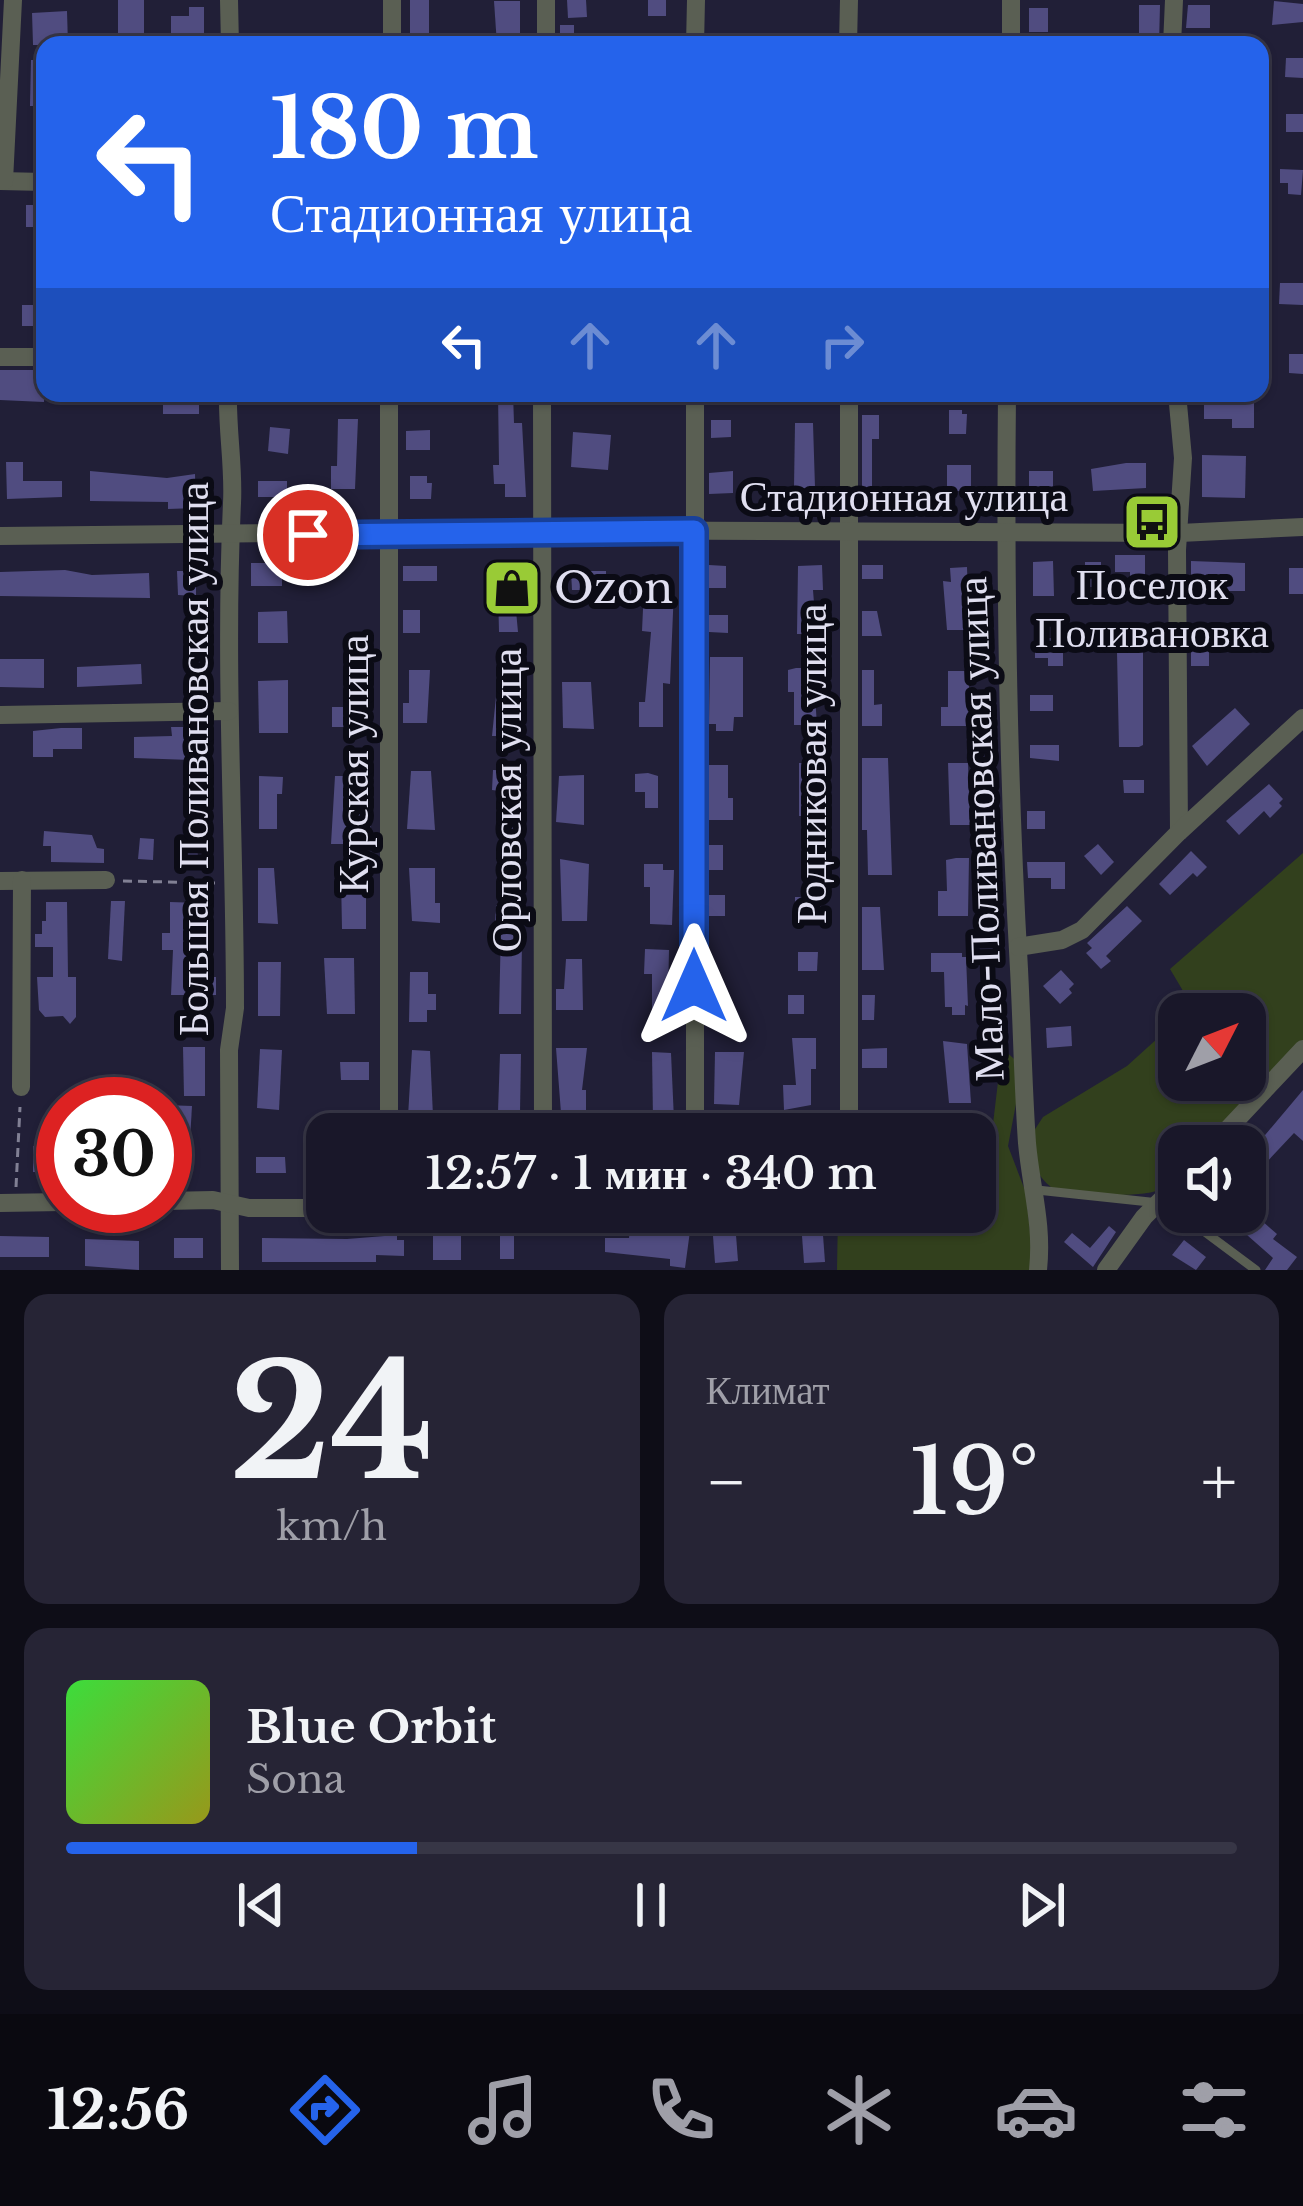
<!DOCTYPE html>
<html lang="ru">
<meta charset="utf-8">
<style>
body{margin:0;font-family:"Libre Baskerville",serif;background:#262435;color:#f1f3f6;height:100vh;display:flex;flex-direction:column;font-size:45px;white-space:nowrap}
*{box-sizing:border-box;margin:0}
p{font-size:39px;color:#9f9fa8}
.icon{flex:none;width:66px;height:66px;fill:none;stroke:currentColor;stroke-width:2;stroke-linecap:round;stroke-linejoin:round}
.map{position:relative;height:1270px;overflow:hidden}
.panel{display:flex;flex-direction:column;gap:24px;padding:24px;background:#0e0d17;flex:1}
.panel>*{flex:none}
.banner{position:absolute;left:36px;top:36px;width:1233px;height:366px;border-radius:24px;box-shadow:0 3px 9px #0004,0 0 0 3px #373646;background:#2563eb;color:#fff;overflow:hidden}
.needle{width:78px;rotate:48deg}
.tools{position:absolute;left:1158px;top:993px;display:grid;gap:24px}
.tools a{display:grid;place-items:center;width:108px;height:108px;border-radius:24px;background:#191729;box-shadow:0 3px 9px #0004,0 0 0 3px #373646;font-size:60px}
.speed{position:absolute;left:36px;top:1077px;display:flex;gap:24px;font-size:60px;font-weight:700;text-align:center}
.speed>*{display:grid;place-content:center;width:156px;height:156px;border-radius:50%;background:#191729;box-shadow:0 3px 9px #0004,0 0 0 3px #373646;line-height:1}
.speed .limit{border:18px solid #d22;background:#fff;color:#111}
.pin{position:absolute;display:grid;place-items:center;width:102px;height:102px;color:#fff;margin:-51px;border:6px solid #fff;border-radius:50%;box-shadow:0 3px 12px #0007}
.me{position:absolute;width:132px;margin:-66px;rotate:0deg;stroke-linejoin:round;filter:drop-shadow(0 0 9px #0008)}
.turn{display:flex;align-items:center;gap:42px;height:252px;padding:0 36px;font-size:54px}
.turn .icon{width:156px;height:156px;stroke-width:2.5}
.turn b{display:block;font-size:84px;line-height:102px}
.lanes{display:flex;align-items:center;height:114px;padding:0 36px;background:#0003;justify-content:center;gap:60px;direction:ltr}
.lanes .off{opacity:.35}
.big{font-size:90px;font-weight:600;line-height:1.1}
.panel .widget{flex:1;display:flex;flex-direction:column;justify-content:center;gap:18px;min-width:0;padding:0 42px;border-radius:24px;background:#262435}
.panel .dial{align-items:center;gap:0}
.dial b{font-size:156px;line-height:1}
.song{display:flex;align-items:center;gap:36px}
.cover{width:144px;height:144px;border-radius:18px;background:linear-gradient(135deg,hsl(120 70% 55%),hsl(60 70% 35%))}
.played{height:12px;border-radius:6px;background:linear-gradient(90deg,#2563eb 30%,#373646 30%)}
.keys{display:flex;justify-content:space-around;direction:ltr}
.heat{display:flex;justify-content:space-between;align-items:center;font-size:66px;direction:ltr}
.panel .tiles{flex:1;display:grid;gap:24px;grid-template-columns:1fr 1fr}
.widget:last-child{grid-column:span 2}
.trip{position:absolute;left:306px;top:1113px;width:690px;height:120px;border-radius:24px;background:#191729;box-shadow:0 3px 9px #0004,0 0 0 3px #373646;font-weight:600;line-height:120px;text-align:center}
.menu{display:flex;height:192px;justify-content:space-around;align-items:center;background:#0a0910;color:#9f9fa8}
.menu .icon{width:84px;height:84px}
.menu .current{color:#2563eb}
.menu b{font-size:54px;color:#f1f3f6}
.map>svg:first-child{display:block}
.green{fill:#32401d}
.building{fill:#504c80}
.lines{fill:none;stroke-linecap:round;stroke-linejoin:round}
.path{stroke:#818094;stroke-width:3;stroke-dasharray:9 6;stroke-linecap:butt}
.lane{stroke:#5a5f53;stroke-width:9}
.street{stroke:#5a5f53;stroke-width:18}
.route-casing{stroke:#184099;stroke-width:30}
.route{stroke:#2563eb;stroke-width:21}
.labels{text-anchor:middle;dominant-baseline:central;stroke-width:12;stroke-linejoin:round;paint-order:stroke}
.street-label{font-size:42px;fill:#e0dff0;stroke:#0b0b15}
.poi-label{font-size:42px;fill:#e0dff0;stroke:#0b0b15}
</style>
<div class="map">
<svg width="1303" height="1270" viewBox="0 0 1303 1270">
<rect width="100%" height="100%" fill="#211f37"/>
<g class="green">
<path d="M 1303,853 L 1303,1042 L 1201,1146 L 1179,1146 L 1179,1169 C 1173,1176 1166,1185 1158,1190 C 1144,1198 1064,1196 1051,1187 C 1038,1177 1030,1160 1024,1146 L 1043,1117 L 1127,1066 L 1179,1019 L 1179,1080 L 1245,1080 L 1245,1014 L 1184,1014 L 1192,1006 L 1170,969 Z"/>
<polygon points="1002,1048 1023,1067 1008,1146 1026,1193 1034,1270 837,1270 838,1212 975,1212 975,1184 986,1183"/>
</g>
<g class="building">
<rect x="118" y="0" width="26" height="35"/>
<rect x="410" y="0" width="19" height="45"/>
<polygon points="567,0 586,0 587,17 568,18"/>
<rect x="648" y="0" width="18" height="16"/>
<polygon points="494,1 520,1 520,45 497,45"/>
<polygon points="1274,1 1303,4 1303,22 1272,25"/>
<polygon points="1139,5 1160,5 1159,45 1139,45"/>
<polygon points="1188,5 1210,5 1210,28 1186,28"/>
<polygon points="189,7 204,7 204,42 171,42 171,16 189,16"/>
<rect x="1029" y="8" width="19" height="24"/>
<polygon points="67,11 68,45 33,45 32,13"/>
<rect x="560" y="25" width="14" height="20"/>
<polygon points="1286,58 1303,58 1303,78 1285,77"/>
<polygon points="31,60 45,60 45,106 30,106"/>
<rect x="1286" y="114" width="17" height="18"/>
<polygon points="1280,169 1303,170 1301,195 1288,194 1288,183 1280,183"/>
<rect x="26" y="205" width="14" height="22"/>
<polygon points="1280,283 1303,283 1303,305 1279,304"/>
<rect x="22" y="305" width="18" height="21"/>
<polygon points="1289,354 1303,354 1303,374 1289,373"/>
<polygon points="0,370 45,370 44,402 0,400"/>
<rect x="163" y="393" width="36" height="21"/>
<polygon points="498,393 513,393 514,423 522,423 526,497 505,497 505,484 494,484 493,465 499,465"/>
<polygon points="1232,393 1254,393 1254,428 1232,428 1232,419 1204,419 1204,397 1232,397"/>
<polygon points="949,410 962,410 962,414 967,414 966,434 949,434"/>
<polygon points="862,415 879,415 879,439 872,439 872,488 862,488"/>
<polygon points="338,419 358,419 355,489 331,489 331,466 337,466"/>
<polygon points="711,420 731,420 731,437 711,438"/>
<polygon points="795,423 813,423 815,488 794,488"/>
<polygon points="270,427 290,429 288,454 268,451"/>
<polygon points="430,430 430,450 406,450 406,431"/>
<polygon points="573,432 611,435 608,470 571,467"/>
<polygon points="1202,455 1246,456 1245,498 1202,497"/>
<polygon points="6,462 23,462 23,481 62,481 62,497 7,499"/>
<polygon points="1126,463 1146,463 1146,488 1093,491 1091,469"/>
<rect x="947" y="465" width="24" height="26"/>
<polygon points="90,471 167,478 195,474 196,508 168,509 168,502 90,501"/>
<polygon points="733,471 733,493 709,494 709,473"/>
<rect x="1029" y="471" width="24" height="17"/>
<polygon points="410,476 427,476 427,483 432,483 431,499 410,499"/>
<rect x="258" y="481" width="29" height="16"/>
<polygon points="1115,555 1145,555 1145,589 1130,589 1130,572 1115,572"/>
<polygon points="1053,561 1054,596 1033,596 1033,562"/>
<polygon points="1191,561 1245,563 1245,591 1226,591 1226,584 1191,585"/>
<rect x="1085" y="562" width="16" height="25"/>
<rect x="251" y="563" width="31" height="23"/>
<polygon points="709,565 726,566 726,588 709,588"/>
<polygon points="822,565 823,590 813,590 815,616 822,616 823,634 797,634 798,566"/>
<rect x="862" y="565" width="21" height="14"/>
<rect x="403" y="566" width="34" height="15"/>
<polygon points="967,567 969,630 947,630 943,581 951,582 950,568"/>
<polygon points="491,568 512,568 518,632 499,632 498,591 490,590"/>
<rect x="1289" y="568" width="14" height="26"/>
<polygon points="65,570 92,575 149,573 150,598 0,596 0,572"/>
<polygon points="177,571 196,571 196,596 178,595"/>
<polygon points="571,571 606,571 606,590 572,590"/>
<polygon points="644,587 674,589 670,684 663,683 663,727 639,727 639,702 645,702 651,632 642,631"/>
<rect x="403" y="610" width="17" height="23"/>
<polygon points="287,611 288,643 258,643 258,612"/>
<polygon points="862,611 877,611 882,636 862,636"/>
<polygon points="709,615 728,615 728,633 709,632"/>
<polygon points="1035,638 1058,638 1058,647 1063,647 1063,666 1048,666 1048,658 1035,658"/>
<polygon points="1191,643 1201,643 1201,651 1209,651 1209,666 1191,666"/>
<polygon points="1125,645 1143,645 1143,745 1139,747 1119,747 1117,652 1125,652"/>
<polygon points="710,657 743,657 743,717 734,717 733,731 716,731 716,724 709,724"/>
<polygon points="0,659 44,659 44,688 0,687"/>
<polygon points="141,664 142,684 77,687 77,667"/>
<polygon points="796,668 813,668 817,725 794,725 794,692 788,692 788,670"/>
<polygon points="409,670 430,670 427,723 403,723 403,703 409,703"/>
<polygon points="862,670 874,670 874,705 882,704 882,726 862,726"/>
<polygon points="948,671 969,671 969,726 941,726 941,707 948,707"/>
<polygon points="351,672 368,672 366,727 332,727 332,707 351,707"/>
<polygon points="498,677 523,677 518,736 492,736"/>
<polygon points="288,680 288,733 259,733 258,681"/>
<polygon points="562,682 591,682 594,729 563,728"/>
<rect x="1030" y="695" width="23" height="16"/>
<polygon points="1235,708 1250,724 1207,766 1192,746"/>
<polygon points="171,727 197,727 198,750 191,750 191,760 134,758 134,737 172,736"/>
<polygon points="61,728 82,728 82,749 53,749 53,757 33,757 33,731"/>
<polygon points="1030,745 1059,745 1059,761 1030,758"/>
<polygon points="862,758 888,758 892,875 868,875 867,830 862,830"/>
<polygon points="799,763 820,763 822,849 807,849 807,816 799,816"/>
<polygon points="948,763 968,763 970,825 950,825"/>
<polygon points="709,765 728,765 728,798 733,798 733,820 709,820"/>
<polygon points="493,770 522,771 522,830 500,830 500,791 492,790"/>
<polygon points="411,771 431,771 435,830 407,829"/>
<polygon points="648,773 658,776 658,808 645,808 645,792 635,792 635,774"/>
<polygon points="584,775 584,825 556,822 559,776"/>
<polygon points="259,776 283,777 282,794 277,794 277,829 259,829"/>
<polygon points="335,776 367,776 372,844 366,844 366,929 342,929 341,877 353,876 352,844 331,844"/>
<polygon points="1123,780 1144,780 1144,793 1124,793"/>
<polygon points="1269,784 1283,799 1279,803 1282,806 1270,818 1264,811 1239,835 1226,821"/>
<rect x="1027" y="811" width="18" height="18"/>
<polygon points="44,831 92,835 97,848 104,849 104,863 51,862 51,846 43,846"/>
<polygon points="197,837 198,860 177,861 176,838"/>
<polygon points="140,838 154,839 153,860 138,859"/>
<polygon points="1098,844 1114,862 1101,875 1084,856"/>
<rect x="709" y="845" width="14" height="25"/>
<polygon points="1191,851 1207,867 1197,877 1193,873 1170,895 1159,884"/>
<polygon points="956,858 969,858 968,916 938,916 938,891 947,891 946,860"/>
<polygon points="560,859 589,864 587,921 562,921"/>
<polygon points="505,862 523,863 521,1014 499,1014 501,927 495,927 496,905 505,905"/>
<polygon points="1027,862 1065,862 1065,889 1051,889 1051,878 1028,878"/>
<polygon points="644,864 663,864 663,870 674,870 672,925 650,924 650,887 644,887"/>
<polygon points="258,868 274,868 278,924 258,923"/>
<polygon points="409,868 435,868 435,903 440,903 440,923 412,921"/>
<rect x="709" y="895" width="16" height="21"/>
<rect x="795" y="897" width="21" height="17"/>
<polygon points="111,901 125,901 122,961 108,959"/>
<polygon points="46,902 67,902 68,977 76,977 76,1017 70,1024 63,1016 45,1017 39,1010 37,977 53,977 53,947 35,947 35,934 42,934 42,921 46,921"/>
<polygon points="170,902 199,903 199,932 214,932 214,945 209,945 209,951 197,951 196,977 216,977 216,995 171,995 173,950 162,950 162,933 170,933"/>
<polygon points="1127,906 1142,921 1106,956 1111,961 1101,969 1086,953 1092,948 1087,943"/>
<polygon points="862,907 880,907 884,970 862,970"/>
<polygon points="645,949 669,950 668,997 674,997 674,1016 652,1016 652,974 644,974"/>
<polygon points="798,952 818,952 817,971 798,971"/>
<polygon points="931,953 962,953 962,957 966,957 968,1006 965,1005 965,1015 952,1015 952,1007 945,1007 944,972 931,972"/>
<polygon points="324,958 354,958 355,1014 327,1014"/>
<polygon points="566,959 582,959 583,1010 556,1010 556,989 564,989"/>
<polygon points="258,962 281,962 280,1016 258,1016"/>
<polygon points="1061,970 1074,984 1069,989 1072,993 1060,1004 1043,986"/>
<polygon points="410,972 428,972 428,994 436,994 436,1010 427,1010 427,1022 409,1022"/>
<polygon points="709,989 727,990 727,1009 709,1009"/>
<rect x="788" y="995" width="16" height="19"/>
<polygon points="862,995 875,995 874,1020 862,1020"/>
<polygon points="1071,1026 1072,1046 1047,1048 1046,1028"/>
<polygon points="792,1038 816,1038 816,1069 811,1069 811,1105 784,1110 783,1085 796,1085"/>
<polygon points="943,1041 967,1044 971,1103 949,1103"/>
<polygon points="183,1047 205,1047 205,1096 184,1096"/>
<polygon points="556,1048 587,1048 582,1090 586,1090 586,1113 561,1113"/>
<polygon points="887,1048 887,1068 862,1068 862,1049"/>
<polygon points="260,1049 282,1050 279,1110 257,1108"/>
<polygon points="412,1050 430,1051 433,1116 408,1116"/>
<polygon points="652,1052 671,1053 674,1120 653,1120"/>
<polygon points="715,1052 744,1052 739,1105 714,1104"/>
<polygon points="500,1054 521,1054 520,1112 498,1112"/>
<polygon points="340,1062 369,1062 369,1080 341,1080"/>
<polygon points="1303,1090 1303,1141 1294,1133 1264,1165 1250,1153"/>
<polygon points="165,1105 192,1106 190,1140 165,1138"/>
<polygon points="33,1146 63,1147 63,1173 33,1172"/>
<polygon points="256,1157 285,1157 286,1173 256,1173"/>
<polygon points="1261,1220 1277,1234 1273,1239 1297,1257 1287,1270 1265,1270 1273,1258 1247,1235"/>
<rect x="500" y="1225" width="14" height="34"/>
<polygon points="1109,1226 1116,1232 1093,1267 1064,1242 1072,1233 1090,1248"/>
<polygon points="630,1227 690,1231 685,1268 670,1266 670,1259 605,1252 605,1238 629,1238"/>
<polygon points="461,1234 461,1260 433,1260 433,1235"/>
<polygon points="397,1235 397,1240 404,1240 404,1256 376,1255 376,1262 262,1262 262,1238 347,1239"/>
<polygon points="736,1235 738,1261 715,1263 713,1236"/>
<polygon points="823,1235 825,1262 804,1263 802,1236"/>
<polygon points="0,1236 49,1237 49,1257 0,1257"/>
<rect x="174" y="1238" width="29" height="20"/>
<polygon points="85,1239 139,1241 139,1270 85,1266"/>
<polygon points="1184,1240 1206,1257 1196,1270 1172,1255"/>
</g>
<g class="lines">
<g class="path">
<polyline points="123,881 215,883"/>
<polyline points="16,1187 20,1107"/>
</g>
<polyline class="lane" points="1037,1190 1159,1203 1174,1209 1256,1270"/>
<g class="street">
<polyline points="229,0 230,45"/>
<polyline points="392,45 392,0"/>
<polyline points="546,45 546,0"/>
<polyline points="695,45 696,0"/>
<polyline points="848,45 849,0"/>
<polyline points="1011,45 1011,0"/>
<polyline points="1172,45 1174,0"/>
<polyline points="0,181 45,182"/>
<polyline points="4,181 13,0"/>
<polyline points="0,357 45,357"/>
<path d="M 228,393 C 227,430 234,467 232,503 C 224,671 235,840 235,1008 L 229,1050 L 230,1270"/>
<polyline points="542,393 543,1134"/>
<polyline points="695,393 695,1134"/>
<polyline points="849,393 849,1134"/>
<path d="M 1007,393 C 1005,585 1008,778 1019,969 C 1022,1027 1023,1085 1027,1143 C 1031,1188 1043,1224 1038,1270"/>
<polyline points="1177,393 1183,458 1177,550 1179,832"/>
<polyline points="0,536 541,530 1180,533 1303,527"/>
<polyline points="0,715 229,711"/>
<polyline points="0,881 106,880"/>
<polyline points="1018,947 1062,940 1082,930 1179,832 1303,718"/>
<polyline points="21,1087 22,880"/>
<polyline points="389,1134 389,393"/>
<polyline points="1212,1146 1303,1049"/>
<polyline points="165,1201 213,1200 249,1208 327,1208"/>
<polyline points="0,1203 63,1202"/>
<polyline points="1106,1270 1144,1217 1179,1182"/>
</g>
</g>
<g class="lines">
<g class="route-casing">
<polyline id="route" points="308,535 694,531 694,986"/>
</g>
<use href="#route" class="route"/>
</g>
<defs>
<g id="bus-square" transform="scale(3)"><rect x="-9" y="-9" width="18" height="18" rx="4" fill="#99cb36" stroke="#0b0b15"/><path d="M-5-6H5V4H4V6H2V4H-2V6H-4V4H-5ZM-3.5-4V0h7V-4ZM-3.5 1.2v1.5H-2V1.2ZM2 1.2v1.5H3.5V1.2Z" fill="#111"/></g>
<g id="shop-square" transform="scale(3)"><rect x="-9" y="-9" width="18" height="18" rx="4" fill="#99cb36" stroke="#0b0b15"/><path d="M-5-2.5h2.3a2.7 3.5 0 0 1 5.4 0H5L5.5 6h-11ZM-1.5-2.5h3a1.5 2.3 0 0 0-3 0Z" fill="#111"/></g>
</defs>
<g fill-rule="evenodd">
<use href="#bus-square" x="1152" y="522"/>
<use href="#shop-square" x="512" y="588"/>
</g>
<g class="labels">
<g class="street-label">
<text x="904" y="496">Стадионная улица</text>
<text transform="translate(193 759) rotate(-90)">Большая Поливановская улица</text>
<text transform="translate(353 764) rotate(-90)">Курская улица</text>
<text transform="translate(811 764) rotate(-90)">Родниковая улица</text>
<text transform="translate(506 800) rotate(-90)">Орловская улица</text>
<text transform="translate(980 829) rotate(-92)">Мало-Поливановская улица</text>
</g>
<g class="poi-label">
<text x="1152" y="584">Поселок<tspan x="1152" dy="48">Поливановка</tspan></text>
<text x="554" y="588" text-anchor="start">Ozon</text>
</g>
</g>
</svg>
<div class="tools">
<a><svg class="needle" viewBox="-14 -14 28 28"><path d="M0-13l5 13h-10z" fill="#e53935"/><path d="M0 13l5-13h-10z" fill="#9f9fa8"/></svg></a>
<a><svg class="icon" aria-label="sound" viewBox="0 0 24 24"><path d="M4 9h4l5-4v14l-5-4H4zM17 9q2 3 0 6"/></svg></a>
</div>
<div class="speed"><div class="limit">30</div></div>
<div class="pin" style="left:308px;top:535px;background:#d93025"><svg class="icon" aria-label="arrive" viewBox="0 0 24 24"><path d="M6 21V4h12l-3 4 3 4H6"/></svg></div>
<svg class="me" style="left:694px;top:986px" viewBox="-20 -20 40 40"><path d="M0-17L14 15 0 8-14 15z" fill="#2563eb" stroke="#fff" stroke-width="4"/></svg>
<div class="trip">12:57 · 1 мин · 340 m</div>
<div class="banner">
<div class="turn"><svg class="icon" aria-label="left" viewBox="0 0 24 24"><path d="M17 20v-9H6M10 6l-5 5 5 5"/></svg><div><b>180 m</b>Стадионная улица</div></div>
<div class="lanes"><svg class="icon" aria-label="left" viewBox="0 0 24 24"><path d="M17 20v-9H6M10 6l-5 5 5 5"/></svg><svg class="icon off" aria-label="ahead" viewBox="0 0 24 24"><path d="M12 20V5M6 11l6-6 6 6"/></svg><svg class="icon off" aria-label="ahead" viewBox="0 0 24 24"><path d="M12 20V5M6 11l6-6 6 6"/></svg><svg class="icon off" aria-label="right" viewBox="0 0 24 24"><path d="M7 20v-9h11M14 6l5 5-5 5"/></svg></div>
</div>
</div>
<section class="panel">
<div class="tiles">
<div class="widget dial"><b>24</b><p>km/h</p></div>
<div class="widget"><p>Климат</p>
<div class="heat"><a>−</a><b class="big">19°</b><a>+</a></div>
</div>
<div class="widget">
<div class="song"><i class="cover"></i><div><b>Blue Orbit</b><p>Sona</p></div></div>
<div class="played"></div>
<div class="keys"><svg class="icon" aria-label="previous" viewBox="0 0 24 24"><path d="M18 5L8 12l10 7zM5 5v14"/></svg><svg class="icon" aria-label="pause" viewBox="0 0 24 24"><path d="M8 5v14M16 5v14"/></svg><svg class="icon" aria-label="next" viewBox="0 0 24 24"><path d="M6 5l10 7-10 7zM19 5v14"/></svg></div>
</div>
</div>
</section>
<nav class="menu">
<b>12:56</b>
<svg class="icon current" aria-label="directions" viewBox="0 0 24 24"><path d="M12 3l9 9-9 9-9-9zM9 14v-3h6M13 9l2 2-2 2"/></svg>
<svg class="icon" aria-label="music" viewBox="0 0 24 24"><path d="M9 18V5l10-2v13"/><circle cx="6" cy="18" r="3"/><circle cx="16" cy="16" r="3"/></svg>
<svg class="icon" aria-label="phone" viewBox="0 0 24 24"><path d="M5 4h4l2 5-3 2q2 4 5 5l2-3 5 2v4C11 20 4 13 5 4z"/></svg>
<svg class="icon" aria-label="climate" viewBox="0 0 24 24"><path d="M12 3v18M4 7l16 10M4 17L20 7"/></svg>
<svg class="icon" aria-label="car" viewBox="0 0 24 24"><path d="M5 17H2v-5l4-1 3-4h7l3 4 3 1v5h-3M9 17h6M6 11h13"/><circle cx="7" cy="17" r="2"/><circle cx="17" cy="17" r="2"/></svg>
<svg class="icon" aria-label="filters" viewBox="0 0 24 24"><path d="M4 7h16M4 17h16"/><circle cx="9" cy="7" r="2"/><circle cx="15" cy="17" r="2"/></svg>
</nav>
